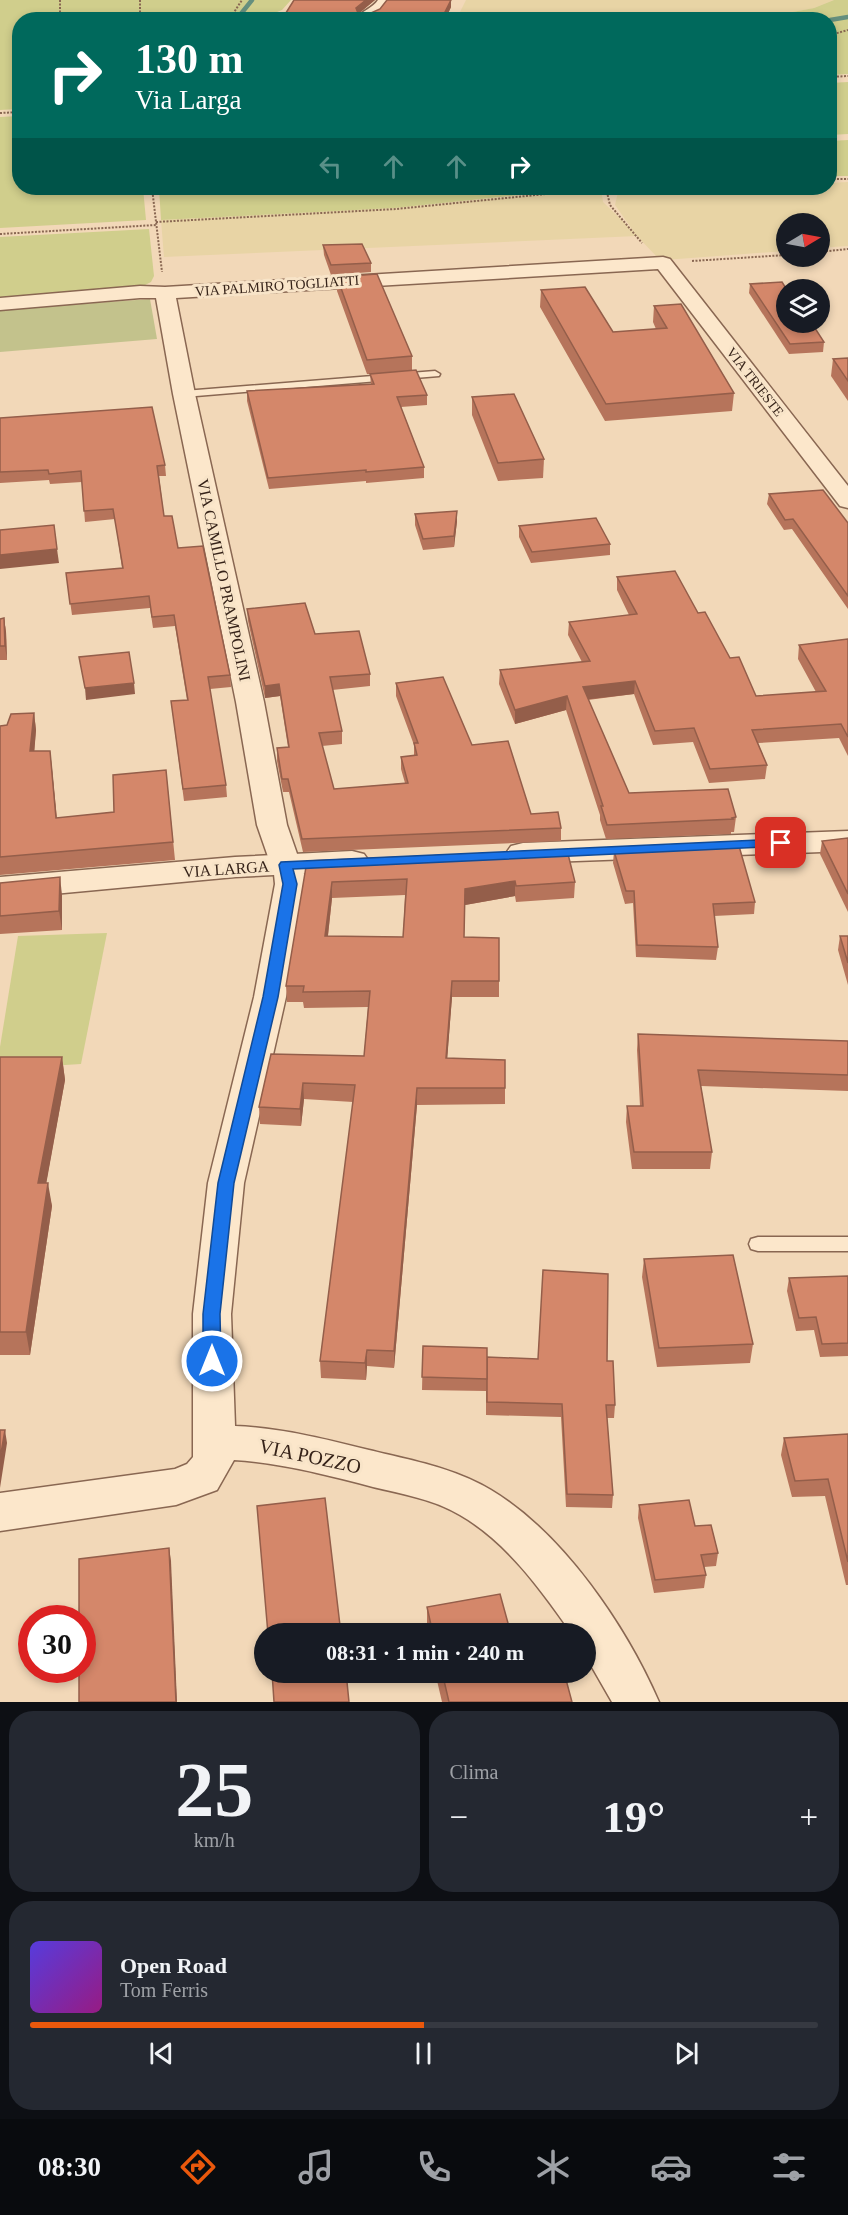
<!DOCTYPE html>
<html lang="it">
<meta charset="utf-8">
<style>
body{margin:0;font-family:"Times New Roman",serif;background:#242831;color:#f1f3f6;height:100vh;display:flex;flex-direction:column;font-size:22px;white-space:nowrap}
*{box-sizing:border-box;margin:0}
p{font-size:20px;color:#9ea1a6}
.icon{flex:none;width:33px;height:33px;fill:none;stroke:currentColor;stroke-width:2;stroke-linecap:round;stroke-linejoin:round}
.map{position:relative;height:1702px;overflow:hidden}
.side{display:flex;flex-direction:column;gap:9px;padding:9px;background:#0d0f14;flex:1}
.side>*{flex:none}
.top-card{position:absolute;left:12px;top:12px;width:825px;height:183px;border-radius:24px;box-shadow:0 3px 9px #0003;background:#00695c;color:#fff;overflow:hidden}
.needle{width:39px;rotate:80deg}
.tools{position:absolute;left:776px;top:213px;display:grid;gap:12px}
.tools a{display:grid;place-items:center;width:54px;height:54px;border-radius:50%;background:#171b24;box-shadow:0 3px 9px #0003;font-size:30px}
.speed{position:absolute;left:18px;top:1605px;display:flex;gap:12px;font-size:30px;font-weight:700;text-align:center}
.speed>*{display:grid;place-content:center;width:78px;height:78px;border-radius:50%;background:#171b24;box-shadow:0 3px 9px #0003;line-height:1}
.speed .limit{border:9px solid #d22;background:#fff;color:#111}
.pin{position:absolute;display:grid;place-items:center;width:51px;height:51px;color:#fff;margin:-26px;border-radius:12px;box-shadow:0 3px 9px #0006}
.me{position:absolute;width:66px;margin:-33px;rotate:0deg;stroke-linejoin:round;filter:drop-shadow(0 0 4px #0008)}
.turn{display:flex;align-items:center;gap:21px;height:126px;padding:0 24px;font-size:27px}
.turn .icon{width:78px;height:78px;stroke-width:2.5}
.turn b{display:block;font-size:42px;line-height:51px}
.lanes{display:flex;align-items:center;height:57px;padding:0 24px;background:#0003;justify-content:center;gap:30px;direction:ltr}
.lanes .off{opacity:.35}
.big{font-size:45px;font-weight:700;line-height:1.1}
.side .card{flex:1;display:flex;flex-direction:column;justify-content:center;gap:9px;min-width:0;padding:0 21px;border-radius:24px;background:#242831}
.side .dial{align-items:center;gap:0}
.dial b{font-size:78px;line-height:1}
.song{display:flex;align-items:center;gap:18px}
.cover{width:72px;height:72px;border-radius:9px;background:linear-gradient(135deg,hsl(250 70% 55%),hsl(310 70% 35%))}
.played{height:6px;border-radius:3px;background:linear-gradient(90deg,#ea580c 50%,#363941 50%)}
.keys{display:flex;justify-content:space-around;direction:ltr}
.heat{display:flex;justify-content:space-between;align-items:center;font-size:33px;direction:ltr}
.side .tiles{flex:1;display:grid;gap:9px;grid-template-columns:1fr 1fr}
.card:last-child{grid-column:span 2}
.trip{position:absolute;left:254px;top:1623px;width:342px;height:60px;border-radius:30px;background:#171b24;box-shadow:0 3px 9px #0003;font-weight:700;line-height:60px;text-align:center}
.tabs{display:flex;height:96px;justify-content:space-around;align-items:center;background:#090b0e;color:#9ea1a6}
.tabs .icon{width:42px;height:42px}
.tabs .selected{color:#ea580c}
.tabs b{font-size:27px;color:#f1f3f6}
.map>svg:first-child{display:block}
.farmland{fill:#e8d4a5}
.green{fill:#d0ce8c}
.cemetery{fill:#c3c28c}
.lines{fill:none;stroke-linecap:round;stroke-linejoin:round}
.stream{stroke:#658f7e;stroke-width:4.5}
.service-casing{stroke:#896752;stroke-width:3}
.minor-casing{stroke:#896752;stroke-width:3}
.tertiary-casing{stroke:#896752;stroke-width:3}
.path{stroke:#896752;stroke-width:2;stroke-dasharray:2 1.5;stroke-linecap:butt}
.service{fill:#fce7cb;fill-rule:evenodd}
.minor{fill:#fce7cb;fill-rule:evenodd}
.tertiary{fill:#fce7cb;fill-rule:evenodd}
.wall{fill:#b6745b;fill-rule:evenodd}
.shaded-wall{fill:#945e4a}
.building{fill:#d4876a;stroke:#945e4a;stroke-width:1.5;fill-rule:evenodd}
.route{fill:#1a73e8;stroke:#114b97;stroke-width:1.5}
.labels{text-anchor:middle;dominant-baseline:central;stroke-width:6;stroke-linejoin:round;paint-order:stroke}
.far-street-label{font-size:14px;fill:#362319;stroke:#f8e4c8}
.street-label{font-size:16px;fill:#362319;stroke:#f8e4c8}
.near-street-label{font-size:20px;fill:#362319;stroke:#f8e4c8}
</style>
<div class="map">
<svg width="848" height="1702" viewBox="0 0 848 1702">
<rect width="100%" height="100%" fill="#f2d8b8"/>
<g class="farmland">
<polygon points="466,0 834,0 814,8 756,19 456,20"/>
<polygon points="848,182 848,246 819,248 819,224 786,224 786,251 664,260 657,257 637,236 164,257 161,220 395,208 601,188 603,202 634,232 615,205 618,192 682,188 830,188 830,183"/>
</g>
<g class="green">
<polygon points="0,0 291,0 282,10 260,19 20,20 19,109 0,110"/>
<polygon points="834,0 848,0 848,74 830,75 830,20 756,19 814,8"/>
<polygon points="848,82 848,134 830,135 830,83"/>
<polygon points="19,116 20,188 143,188 146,220 0,228 0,117"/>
<polygon points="848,140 848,176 830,176 830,141"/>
<polygon points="159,188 586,188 395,208 161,220"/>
<polygon points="149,229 154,276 151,282 141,287 0,299 0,237"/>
<polygon points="107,933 81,1064 0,1069 0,1047 18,936"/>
</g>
<polygon class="cemetery" points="150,299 157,339 0,352 0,310"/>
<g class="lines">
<g class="stream">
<polyline points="239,20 240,15 252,0"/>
<polyline points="830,20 848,17"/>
</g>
<g class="service-casing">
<g id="service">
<polygon points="435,371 440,374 439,376 184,397 179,394 184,391"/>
<polygon points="758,1237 848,1237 848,1251 758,1251 751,1249 749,1244 751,1239"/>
</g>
</g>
<g class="minor-casing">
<g id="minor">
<path d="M 378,0 L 392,0 C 384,13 375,20 360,20 L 358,17 C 363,10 373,8 378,0 Z"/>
<path d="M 663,257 L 670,259 L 848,486 L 848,508 L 840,506 L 658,269 L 176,298 L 195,394 L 264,702 L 287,825 L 304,874 L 305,884 L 286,997 L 244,1183 L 231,1314 L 235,1426 C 281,1428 325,1439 369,1450 C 410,1460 455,1468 491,1490 C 563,1533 626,1626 659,1702 L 612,1702 L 585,1655 L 585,1634 L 572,1634 C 541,1590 507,1542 460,1515 C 433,1499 402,1494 373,1487 C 327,1475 281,1463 234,1460 L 217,1490 L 176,1505 L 0,1531 L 0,1493 L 175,1469 L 187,1464 L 193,1457 L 193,1314 L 208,1183 L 254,997 L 275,884 L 274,874 L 257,825 L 236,702 L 173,394 L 156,298 L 140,298 L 0,310 L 0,298 L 140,286 L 165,287 Z"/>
</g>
</g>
<g class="tertiary-casing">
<g id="tertiary">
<polygon points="848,831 848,851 523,863 511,860 506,853 511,846 523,843"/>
<polygon points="352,851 364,854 369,861 364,868 352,871 235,877 0,899 0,877 235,857"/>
</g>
</g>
<g class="path">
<polyline points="60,0 60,12 68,20"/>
<polyline points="140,0 140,20"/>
<polyline points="229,20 242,0"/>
<polyline points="830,35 848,30"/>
<polyline points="830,77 848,76"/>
<polyline points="0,113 20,112"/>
<polyline points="830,179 848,179"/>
<polyline points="152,188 162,272"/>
<polyline points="606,188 618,188"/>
<polyline points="156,222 396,209 606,188 610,205 642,243"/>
<polyline points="0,234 156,225"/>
<polyline points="819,252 848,249"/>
<polyline points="692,261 786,255"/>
</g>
<use href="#service" class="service"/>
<use href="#minor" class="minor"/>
<use href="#tertiary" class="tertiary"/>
</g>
<g class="wall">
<polygon points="294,0 375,0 359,13 371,13 451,0 451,7 445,20 284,20 284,16"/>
<polygon points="323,245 371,263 371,272 331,275 324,255"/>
<polygon points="337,277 412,356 412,370 427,395 427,405 401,407 424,467 424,478 366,483 366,481 269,489 247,401 247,391 371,385 370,374 367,374 337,291"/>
<polygon points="750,284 824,342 823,352 789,354 749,293"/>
<polygon points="541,290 613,332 656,329 653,322 654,306 734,393 732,411 605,421 540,307"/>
<polygon points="848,358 848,401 831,376 833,359"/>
<polygon points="472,397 544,459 543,478 498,481 472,415"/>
<polygon points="0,418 165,465 166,476 159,476 164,516 178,548 230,675 231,687 210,689 226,785 227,797 184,801 171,701 187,700 175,626 153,628 150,608 72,615 66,573 122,568 115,519 85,522 82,482 50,484 49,480 0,483"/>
<polygon points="769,494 848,523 848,609 792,529 784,530 767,504"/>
<polygon points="415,514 457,521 454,547 423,550 415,525"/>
<polygon points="519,526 610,544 610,555 531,563 519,537"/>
<polygon points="617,577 698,613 756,696 816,692 798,659 799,645 848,639 848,756 839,738 758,743 767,765 765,779 709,783 693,742 653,745 634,694 588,700 629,793 736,817 734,832 731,832 731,834 606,839 600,820 600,815 566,710 515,724 499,684 500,670 582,662 568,635 569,622 629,615 617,590"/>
<polygon points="247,609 315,634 370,674 370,686 332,690 342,731 342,744 322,746 334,789 405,783 401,769 401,757 414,756 414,745 396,696 396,683 472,745 531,814 561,828 561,841 303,852 289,792 283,792 277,761 277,748 288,747 280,696 265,698 248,621"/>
<polygon points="4,618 6,632 7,660 0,660 0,619"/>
<polygon points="34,713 36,730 34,751 50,751 57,818 114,812 166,770 175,860 0,875 0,726 7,725"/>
<polygon points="848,838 848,912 820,854 822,841"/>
<polygon points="614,851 755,902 754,914 714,916 718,947 716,960 636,957 633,903 625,904 613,863"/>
<path d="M 307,861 L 575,882 L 574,898 L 516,902 L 515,896 L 465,905 L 464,937 L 499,981 L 499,997 L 452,997 L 447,1059 L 505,1088 L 505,1104 L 417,1105 L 394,1368 L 367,1366 L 366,1380 L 321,1378 L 320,1361 L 353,1102 L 304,1099 L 301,1126 L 260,1124 L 259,1107 L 271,1054 L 364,1056 L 368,1007 L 304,1008 L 303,1002 L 287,1002 L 286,986 ZM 405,895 L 403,937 L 328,936 L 332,898 Z"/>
<polygon points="0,883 62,895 62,930 0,934"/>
<polygon points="840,936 848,936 848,985 838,950"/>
<polygon points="638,1034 848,1041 848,1091 701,1086 712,1152 710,1169 632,1169 626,1122 627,1106 640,1106 637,1050"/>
<polygon points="0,1057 62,1057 65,1080 46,1183 52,1206 30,1355 0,1355"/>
<polygon points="644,1259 753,1344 750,1363 657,1367 642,1277"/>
<polygon points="848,1276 848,1356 820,1357 814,1330 796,1331 787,1291 789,1278"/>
<polygon points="423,1346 487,1360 607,1361 615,1405 614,1418 607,1418 613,1495 612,1508 566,1507 561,1417 486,1415 486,1391 422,1390"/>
<polygon points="848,1434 848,1585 846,1585 825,1496 792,1497 781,1455 784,1438"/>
<polygon points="639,1505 695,1526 718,1553 716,1566 704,1567 706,1575 704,1588 654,1593 638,1518"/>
<polygon points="427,1607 511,1634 427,1634"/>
<polygon points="435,1672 564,1672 572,1702 442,1702"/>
</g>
<g class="shaded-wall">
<polygon points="366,0 375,0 356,16 356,8"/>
<polygon points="451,0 451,7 445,20 441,20"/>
<polygon points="457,511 457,521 454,547 454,536"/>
<polygon points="57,549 59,563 0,569 0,555"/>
<polygon points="4,618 6,632 7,660 5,646"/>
<polygon points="635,681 634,694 582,700 583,687"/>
<polygon points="134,683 135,694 86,700 85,688"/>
<polygon points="279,684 280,696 265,698 265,686"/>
<polygon points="567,696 566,710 515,724 515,710"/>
<polygon points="34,713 36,730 33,769 30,751"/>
<polygon points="50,751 52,768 58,836 56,818"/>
<polygon points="60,877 62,895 62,930 59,911"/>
<polygon points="515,881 515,896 465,905 465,889"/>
<polygon points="332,882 332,898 326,952 325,936"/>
<polygon points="452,981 452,997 446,1075 446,1058"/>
<polygon points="62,1057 65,1080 42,1207 38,1183"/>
<polygon points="303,1083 304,1099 301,1126 300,1109"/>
<polygon points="417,1088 417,1105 394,1368 394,1351"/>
<polygon points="48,1183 52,1206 30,1355 26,1332"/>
<polygon points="367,1350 367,1366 366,1380 365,1363"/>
<polygon points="5,1430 7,1443 0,1488 0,1459"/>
<polygon points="169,1548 171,1561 177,1702 176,1702"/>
</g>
<g class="building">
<polygon points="294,0 366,0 356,8 358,13 371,13 380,9 387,0 451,0 441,20 316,20 284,16"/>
<polygon points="362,244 371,263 331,265 323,245"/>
<polygon points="377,274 412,356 367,360 337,277"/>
<polygon points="782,282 787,290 786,290 786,322 811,322 824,342 790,344 750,284"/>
<polygon points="585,287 613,332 667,328 654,306 681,304 734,393 606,404 541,290"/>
<polygon points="848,358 848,381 833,359"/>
<polygon points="416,370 427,395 397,397 424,467 366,472 366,470 268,478 247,391 374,384 370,374"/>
<polygon points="514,394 544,459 498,463 472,397"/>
<polygon points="152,407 165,465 157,466 164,516 172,516 178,548 203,546 230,675 208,677 226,785 183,789 171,701 188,700 174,615 152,617 149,596 70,604 66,573 123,568 113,509 84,511 81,471 49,474 48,470 0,472 0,418"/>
<polygon points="823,490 848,523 848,596 793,519 785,520 769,494"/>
<polygon points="457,511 454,536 423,539 415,514"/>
<polygon points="596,518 610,544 532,552 519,526"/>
<polygon points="54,525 57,549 0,555 0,530"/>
<polygon points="675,571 698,613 705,612 730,658 739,657 756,696 826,691 799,645 848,639 848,737 841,724 752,730 767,765 710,769 694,728 655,731 635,681 583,687 629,793 728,789 736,817 732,818 733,819 607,825 601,806 603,806 567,696 515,710 500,670 590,661 569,622 637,614 617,577"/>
<polygon points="305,603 315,634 359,631 370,674 330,677 342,731 319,733 334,789 408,783 401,757 417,755 414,743 418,743 396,683 443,677 472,745 508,741 531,814 558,812 561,828 302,839 288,779 282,779 277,748 289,747 279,684 265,686 247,609"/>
<polygon points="4,618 5,646 0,646 0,619"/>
<polygon points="129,652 134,683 85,688 79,657"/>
<polygon points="34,713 30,751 50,751 56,818 114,812 113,775 166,770 173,842 0,857 0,726 7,725 11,714"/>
<polygon points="848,838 848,894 822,841"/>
<polygon points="739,846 755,902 713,904 718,947 637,945 634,891 626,891 614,851"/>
<path d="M 567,850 L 575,882 L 516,886 L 515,881 L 465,889 L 464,937 L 499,938 L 499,981 L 452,981 L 446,1058 L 505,1060 L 505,1088 L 417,1088 L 394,1351 L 367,1350 L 365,1363 L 320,1361 L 355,1085 L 303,1083 L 300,1109 L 259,1107 L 271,1054 L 364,1056 L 370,991 L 303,992 L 304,986 L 286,986 L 307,861 ZM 407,879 L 403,937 L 325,936 L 332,882 Z"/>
<polygon points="60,877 59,911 0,916 0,883"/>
<polygon points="840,936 848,936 848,963"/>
<polygon points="638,1034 848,1041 848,1075 698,1070 712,1152 634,1152 627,1106 643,1106"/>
<polygon points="0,1057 62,1057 38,1183 48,1183 26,1332 0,1332"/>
<polygon points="733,1255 753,1344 659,1348 644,1259"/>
<polygon points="543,1270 608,1274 607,1361 613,1361 615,1405 606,1405 613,1495 567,1494 562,1404 487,1402 487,1357 538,1359"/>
<polygon points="848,1276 848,1343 822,1344 816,1317 799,1318 789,1278"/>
<polygon points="423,1346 487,1348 487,1379 422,1377"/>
<polygon points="0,1430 5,1430 0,1459"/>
<polygon points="848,1434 848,1562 828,1479 795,1481 784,1438"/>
<polygon points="325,1498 341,1634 268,1634 257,1506"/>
<polygon points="689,1500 695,1526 711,1525 718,1553 701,1555 706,1575 655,1580 639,1505"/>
<polygon points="169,1548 176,1702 79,1702 79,1670 82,1670 82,1618 79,1618 79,1559"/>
<polygon points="500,1594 511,1634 433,1634 427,1607"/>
<polygon points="272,1672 346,1672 349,1702 274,1702"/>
<polygon points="442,1672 564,1672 572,1702 449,1702"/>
</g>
<polygon class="route" points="781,839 788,843 786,846 293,869 297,884 278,997 234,1183 220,1314 221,1361 218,1366 212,1368 205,1366 203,1361 203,1314 218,1183 263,997 283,884 279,865 281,862"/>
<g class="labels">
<g class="far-street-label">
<text transform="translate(277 286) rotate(-4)">VIA PALMIRO TOGLIATTI</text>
<text transform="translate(755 382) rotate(52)">VIA TRIESTE</text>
</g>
<g class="street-label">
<text transform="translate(224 580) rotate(78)">VIA CAMILLO PRAMPOLINI</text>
<text transform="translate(226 869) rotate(-4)">VIA LARGA</text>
</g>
<g class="near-street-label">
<text transform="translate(310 1456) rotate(12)">VIA POZZO</text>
</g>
</g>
</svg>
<div class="tools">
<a><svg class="needle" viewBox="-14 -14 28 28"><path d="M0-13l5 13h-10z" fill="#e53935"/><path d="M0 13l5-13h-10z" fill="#9ea1a6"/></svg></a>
<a><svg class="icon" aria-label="layers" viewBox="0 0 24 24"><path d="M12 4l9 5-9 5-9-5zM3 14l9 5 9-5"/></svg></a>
</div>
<div class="speed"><div class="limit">30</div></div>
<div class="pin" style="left:781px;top:843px;background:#d93025"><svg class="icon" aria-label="arrive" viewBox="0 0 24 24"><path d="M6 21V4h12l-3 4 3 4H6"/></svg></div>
<svg class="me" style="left:212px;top:1361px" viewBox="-20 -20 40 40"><circle r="17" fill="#1a73e8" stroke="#fff" stroke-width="3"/><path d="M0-11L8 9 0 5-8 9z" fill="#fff"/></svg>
<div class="trip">08:31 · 1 min · 240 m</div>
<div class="top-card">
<div class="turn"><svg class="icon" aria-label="right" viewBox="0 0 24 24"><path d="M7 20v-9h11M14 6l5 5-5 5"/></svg><div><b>130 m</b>Via Larga</div></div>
<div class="lanes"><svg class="icon off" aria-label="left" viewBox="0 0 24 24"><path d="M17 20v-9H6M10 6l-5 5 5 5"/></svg><svg class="icon off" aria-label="ahead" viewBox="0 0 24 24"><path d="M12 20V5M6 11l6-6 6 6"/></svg><svg class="icon off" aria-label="ahead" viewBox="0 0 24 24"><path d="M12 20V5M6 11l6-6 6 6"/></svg><svg class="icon" aria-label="right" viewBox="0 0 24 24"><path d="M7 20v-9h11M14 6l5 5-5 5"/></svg></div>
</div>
</div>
<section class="side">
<div class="tiles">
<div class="card dial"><b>25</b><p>km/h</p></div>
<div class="card"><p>Clima</p>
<div class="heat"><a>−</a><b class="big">19°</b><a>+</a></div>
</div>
<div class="card">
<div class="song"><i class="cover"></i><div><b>Open Road</b><p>Tom Ferris</p></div></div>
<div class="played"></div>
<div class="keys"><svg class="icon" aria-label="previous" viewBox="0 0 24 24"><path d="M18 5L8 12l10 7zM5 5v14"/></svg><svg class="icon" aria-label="pause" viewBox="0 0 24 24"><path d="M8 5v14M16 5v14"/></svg><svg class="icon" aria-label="next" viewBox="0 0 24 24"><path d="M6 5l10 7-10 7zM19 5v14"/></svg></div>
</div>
</div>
</section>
<nav class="tabs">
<b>08:30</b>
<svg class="icon selected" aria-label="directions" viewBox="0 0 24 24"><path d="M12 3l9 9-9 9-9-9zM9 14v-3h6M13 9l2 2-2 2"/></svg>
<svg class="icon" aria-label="music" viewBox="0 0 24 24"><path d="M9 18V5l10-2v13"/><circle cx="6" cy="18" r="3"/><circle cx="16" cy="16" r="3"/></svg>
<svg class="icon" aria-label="phone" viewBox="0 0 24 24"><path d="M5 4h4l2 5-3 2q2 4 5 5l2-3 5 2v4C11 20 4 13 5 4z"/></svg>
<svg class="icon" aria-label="climate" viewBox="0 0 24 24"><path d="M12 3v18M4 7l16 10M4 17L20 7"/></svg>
<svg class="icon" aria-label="car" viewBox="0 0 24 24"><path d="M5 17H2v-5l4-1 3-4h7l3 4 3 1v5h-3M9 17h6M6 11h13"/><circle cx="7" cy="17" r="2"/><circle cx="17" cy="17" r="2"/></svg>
<svg class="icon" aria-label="filters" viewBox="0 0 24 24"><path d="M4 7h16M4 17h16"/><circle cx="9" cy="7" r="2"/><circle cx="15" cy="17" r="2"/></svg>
</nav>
